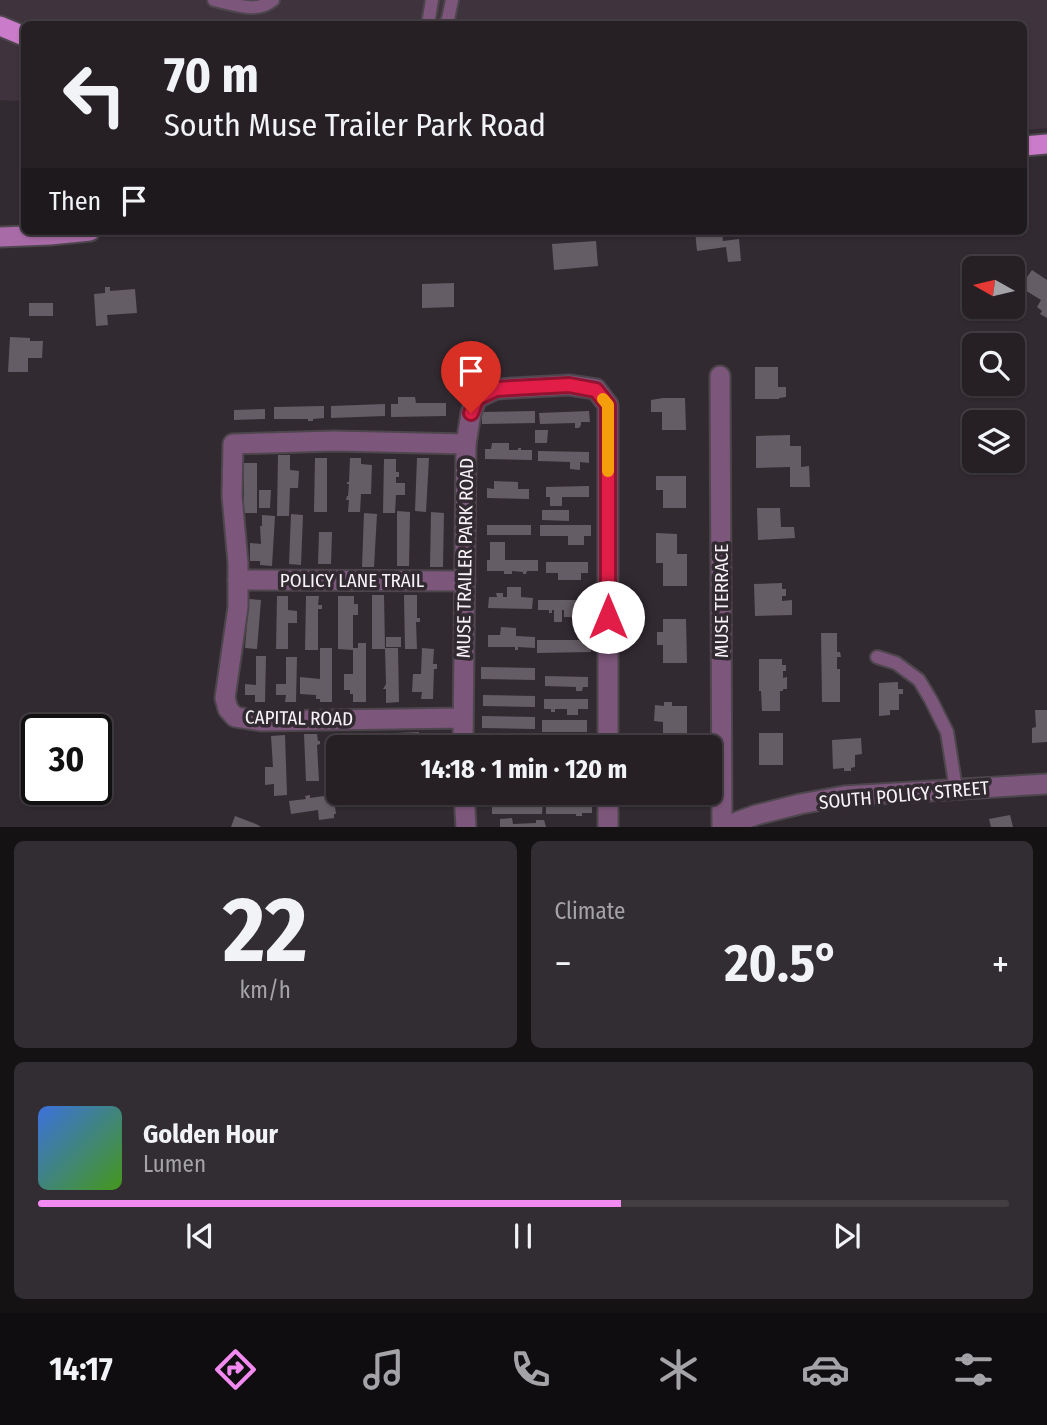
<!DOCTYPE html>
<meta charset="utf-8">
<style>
body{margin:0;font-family:"Fira Sans Condensed",sans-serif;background:#322d32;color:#f1f3f6;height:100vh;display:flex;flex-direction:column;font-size:26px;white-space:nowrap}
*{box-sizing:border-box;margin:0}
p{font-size:23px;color:#a4a3a7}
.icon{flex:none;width:38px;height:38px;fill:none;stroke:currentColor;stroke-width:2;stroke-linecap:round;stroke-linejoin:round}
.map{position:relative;height:827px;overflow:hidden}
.sheet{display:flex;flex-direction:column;gap:14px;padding:14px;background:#151214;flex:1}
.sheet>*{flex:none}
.banner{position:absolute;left:21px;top:21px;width:1006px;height:214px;border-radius:10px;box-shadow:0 2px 5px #0004,0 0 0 2px #423e42;background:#262025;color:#f1f3f6;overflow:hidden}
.needle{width:46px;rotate:278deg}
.fabs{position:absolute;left:962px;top:256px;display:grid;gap:14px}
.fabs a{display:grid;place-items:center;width:63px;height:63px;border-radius:10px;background:#262025;box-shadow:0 2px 5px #0004,0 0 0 2px #423e42;font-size:35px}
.speed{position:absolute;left:21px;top:714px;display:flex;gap:14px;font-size:35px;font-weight:700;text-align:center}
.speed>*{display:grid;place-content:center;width:91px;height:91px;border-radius:50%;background:#262025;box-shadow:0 2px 5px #0004,0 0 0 2px #423e42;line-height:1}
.speed .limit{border:4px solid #111;border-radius:10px;background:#fff;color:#111}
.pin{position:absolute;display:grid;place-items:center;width:60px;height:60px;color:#fff;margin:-72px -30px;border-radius:50% 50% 50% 0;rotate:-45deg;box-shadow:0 0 7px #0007}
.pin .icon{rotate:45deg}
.me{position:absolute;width:77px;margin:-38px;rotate:0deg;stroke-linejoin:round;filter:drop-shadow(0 0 5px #0008)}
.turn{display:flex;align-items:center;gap:24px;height:147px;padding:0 28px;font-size:32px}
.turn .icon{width:91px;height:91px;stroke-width:2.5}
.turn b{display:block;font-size:49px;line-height:60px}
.then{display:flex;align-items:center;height:66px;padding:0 28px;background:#0003;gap:14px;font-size:26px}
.big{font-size:52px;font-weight:700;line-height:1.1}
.sheet .card{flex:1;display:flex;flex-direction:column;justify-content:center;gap:10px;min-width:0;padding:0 24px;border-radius:10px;background:#322d32}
.sheet .dial{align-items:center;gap:0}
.dial b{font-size:91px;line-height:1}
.song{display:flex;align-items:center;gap:21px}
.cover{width:84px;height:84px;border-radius:10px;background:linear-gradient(135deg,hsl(220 70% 55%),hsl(100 70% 35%))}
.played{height:7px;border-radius:4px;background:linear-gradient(90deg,#f38af1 60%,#423e42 60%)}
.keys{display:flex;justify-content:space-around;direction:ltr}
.heat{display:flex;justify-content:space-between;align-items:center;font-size:38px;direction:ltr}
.sheet .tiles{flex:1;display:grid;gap:14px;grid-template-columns:1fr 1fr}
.card:last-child{grid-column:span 2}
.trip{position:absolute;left:326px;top:735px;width:396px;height:70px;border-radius:10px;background:#262025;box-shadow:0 2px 5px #0004,0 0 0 2px #423e42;font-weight:700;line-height:70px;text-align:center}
.menu{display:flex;height:112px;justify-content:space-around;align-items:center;background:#0f0d0f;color:#a4a3a7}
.menu .icon{width:49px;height:49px}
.menu .on{color:#f38af1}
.menu b{font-size:32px;color:#f1f3f6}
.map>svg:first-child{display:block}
.built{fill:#3f333e}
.building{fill:#655d65}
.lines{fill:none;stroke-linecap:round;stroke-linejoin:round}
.service-casing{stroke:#4e464d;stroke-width:16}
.minor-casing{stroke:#4e464d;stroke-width:23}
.tertiary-casing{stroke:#4e464d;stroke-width:23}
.secondary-casing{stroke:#4e464d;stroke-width:23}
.primary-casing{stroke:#4e464d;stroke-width:23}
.service{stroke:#7c567b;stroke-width:12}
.minor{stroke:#7c567b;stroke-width:19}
.tertiary{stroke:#7c567b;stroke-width:19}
.secondary{stroke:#a86ba7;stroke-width:19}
.primary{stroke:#ca7bc9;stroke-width:19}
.route-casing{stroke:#92132f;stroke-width:18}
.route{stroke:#e11d48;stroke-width:12}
.slow{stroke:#f59e0b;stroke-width:12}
.labels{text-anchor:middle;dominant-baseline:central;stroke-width:7;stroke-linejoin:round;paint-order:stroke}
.street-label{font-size:19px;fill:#f8f3f7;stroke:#322a31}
</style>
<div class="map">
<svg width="1047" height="827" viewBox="0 0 1047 827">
<rect width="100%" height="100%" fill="#322a31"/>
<polygon class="built" points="0,0 1047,0 1047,128 1024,130 1024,24 24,24 24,100 14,101 0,100"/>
<g class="building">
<polygon points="695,231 722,231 723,241 739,239 741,261 728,262 726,247 697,251"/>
<polygon points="596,241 598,266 554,270 552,244"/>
<polygon points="1032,270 1047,280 1047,318 1040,314 1042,311 1037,307 1041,300 1020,287"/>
<polygon points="454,283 454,307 422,308 422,284"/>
<polygon points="105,287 110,287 110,291 135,289 137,313 107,315 108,325 96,326 94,294 105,293"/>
<rect x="29" y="303" width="24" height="13"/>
<polygon points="10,337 30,338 30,341 43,341 42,358 28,358 28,372 8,372"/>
<polygon points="755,367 778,367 778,387 786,387 786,397 779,398 779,399 755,399"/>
<polygon points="398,397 415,397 416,403 446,403 446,416 391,417 391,404 398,404"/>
<polygon points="663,398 685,398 686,430 662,430 662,412 651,412 651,400"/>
<polygon points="385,404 385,416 331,418 331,406"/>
<polygon points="324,406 324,418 313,419 313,421 308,421 308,419 274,419 274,407"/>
<polygon points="265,409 265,419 234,420 234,410"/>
<polygon points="535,411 535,423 482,424 482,412"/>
<polygon points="589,411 590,422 581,422 581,425 579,428 575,428 575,423 540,424 539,413"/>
<polygon points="535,430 548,430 547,443 535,443"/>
<polygon points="790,435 790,446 801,446 801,467 809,466 810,487 790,487 790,467 756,468 756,436"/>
<polygon points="492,443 509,443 509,450 518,450 518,448 521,448 521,450 532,450 532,460 485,459 485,449 491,449"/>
<polygon points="538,451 589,452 589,463 580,462 580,470 570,469 570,462 538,461"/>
<polygon points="278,455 290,455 290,470 299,471 298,488 290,488 289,516 277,516"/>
<polygon points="315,458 327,458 327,512 314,512"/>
<polygon points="350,458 361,458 361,464 372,465 371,494 361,494 360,512 348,512 349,500 346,500 347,496 348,496 349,484 347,484 347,482 349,482"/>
<polygon points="417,458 429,458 426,512 415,511"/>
<polygon points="384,459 396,459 396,472 399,472 399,477 396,477 396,483 405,483 405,495 396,495 395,513 383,513"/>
<rect x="244" y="463" width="13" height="50"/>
<polygon points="656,476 686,476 686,508 663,508 663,490 656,490"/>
<polygon points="494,481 518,482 518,489 529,489 529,499 487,498 487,488 494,489"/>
<polygon points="589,486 589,497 562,497 562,506 550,506 550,497 546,497 546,487"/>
<polygon points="259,490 271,490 270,508 259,508"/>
<polygon points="757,508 780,508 781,527 794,527 795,538 758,540"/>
<polygon points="542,510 569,510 569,521 542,520"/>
<polygon points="397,511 410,512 409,566 397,566"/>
<polygon points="431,512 444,513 443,567 430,567"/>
<polygon points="364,513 377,514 374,567 362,567"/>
<polygon points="291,514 303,515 301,565 289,564"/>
<polygon points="262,515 275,516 272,566 260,565 260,561 250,561 250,543 261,544 260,526 262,526"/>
<rect x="487" y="525" width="44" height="10"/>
<polygon points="540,525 591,525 591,536 584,536 584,545 568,545 568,536 540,536"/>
<polygon points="319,532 332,532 331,564 318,564"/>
<polygon points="656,533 677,534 677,554 687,554 687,586 663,586 663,563 656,563"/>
<polygon points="490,542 505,542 505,560 538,560 538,571 527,571 526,574 523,574 523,572 512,571 512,574 504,574 504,571 487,571 487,560 490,560"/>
<polygon points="546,562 588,562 588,573 581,573 581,580 558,580 558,573 546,573"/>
<polygon points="782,583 782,589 786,589 786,596 782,596 782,601 792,600 792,615 755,616 754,584"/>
<polygon points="507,587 521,587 521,597 533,598 532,609 488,608 489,597 497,597 496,593 503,593 503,597 507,597"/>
<polygon points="372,595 384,595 385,649 372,649"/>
<polygon points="404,595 417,595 417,618 420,618 420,622 416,622 417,649 405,649"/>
<polygon points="277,596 288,596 288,610 297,611 297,623 288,623 288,649 276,649"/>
<polygon points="306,596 319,596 318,605 322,605 322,609 318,609 318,650 305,650"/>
<polygon points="338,596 354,596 354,604 358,604 358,615 353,615 353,650 338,649"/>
<polygon points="582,597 585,597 585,600 589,600 588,610 580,610 580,617 564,617 564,610 562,610 562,622 554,622 554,610 552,610 552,613 549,613 549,610 538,610 538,600 582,600"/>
<polygon points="249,599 261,600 257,649 245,648"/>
<polygon points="663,619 686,619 687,663 663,663 663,645 657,645 657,632 663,632"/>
<polygon points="501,627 516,628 516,636 535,637 535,648 518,647 518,650 515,650 515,647 488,647 488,635 500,635"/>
<polygon points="821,633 837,633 837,652 840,652 841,657 837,657 837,669 840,669 840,702 822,702"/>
<rect x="386" y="637" width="15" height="10"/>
<polygon points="537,640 591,640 591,652 537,653"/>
<polygon points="358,643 366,643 366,702 353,702 353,694 350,694 350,690 344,690 344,674 353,674 353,648 358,648"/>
<polygon points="320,648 332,648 332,702 320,702 320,699 316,699 316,695 300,694 300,677 320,679"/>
<polygon points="385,648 398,648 399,702 386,703 386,689 383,689 386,684"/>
<polygon points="422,648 434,649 433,664 437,664 437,669 434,669 433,699 421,699 422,692 412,692 413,674 421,674"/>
<polygon points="256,656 266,656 265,702 255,702 255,695 245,695 245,684 256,685"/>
<polygon points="286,657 297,657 296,702 285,702 286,695 276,695 276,684 286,684"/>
<polygon points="759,659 782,659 782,665 786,665 786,671 783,671 783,678 787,677 787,689 783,689 783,691 780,691 780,711 762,711 761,691 759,691"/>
<polygon points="481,667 535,668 535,680 481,679"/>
<polygon points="545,676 588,677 588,687 583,687 582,691 576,691 576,687 545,686"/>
<polygon points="898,682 898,689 903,689 903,694 899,694 899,710 890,710 890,715 879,716 879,683"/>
<polygon points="483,695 535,696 535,707 483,706"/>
<polygon points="544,699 588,699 588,709 578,709 578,715 567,715 567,709 555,709 555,712 551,712 551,709 544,709"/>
<polygon points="664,702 672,702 672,706 687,706 687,738 663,737 663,722 654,721 655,705 664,706"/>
<polygon points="1035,710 1047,710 1047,742 1032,743 1032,728 1036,727"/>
<polygon points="482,716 535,717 535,729 482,728"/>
<rect x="542" y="720" width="45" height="12"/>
<polygon points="419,732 419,745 417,745 417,747 396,747 396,733"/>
<rect x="366" y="733" width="13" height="14"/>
<polygon points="502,733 505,733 505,736 533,737 532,747 493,747 493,736 502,736"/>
<rect x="759" y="733" width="24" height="32"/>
<polygon points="304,734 317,734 318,741 320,741 320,744 317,745 319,781 306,781"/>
<polygon points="285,735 287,795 274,796 274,784 265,785 265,767 273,767 271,736"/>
<polygon points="334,735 346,735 346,747 338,747 338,789 335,789"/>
<polygon points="589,737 589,747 544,747 544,739"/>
<polygon points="861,738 862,754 855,755 855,767 851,768 851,771 844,771 844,768 833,769 832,740"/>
<rect x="663" y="793" width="24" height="13"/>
<polygon points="338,794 340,806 335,807 336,814 334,814 334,818 319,820 318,810 291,814 289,801 306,799 305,796 310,795 310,798"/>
<polygon points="492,801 543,801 542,814 492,814"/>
<polygon points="592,802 592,813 582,813 582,816 576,816 576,814 546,814 546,803"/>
<polygon points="1010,815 1013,827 991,827 989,819"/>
<polygon points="235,816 256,824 261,827 231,827"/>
<polygon points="512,818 513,824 536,823 536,820 544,820 546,827 500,827 500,819"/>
</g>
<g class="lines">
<g class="service-casing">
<g id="service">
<path d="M 214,0 C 233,4 257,14 273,0"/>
<polyline points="428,24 432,0"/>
<polyline points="445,24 448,19 452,0"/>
<polyline points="877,657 896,663 919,680 931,700 947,732 956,789"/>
</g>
</g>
<g class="minor-casing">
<g id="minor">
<polyline points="720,376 722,827"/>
<polyline points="466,444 471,413 477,398 496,389 569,385 596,389 608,405 608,747"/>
<polyline points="238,580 465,581"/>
<polyline points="462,718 261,721 235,717 228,709 225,698 238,607 238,563 232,496 233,444 334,441 466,444 463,747"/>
<polyline points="464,793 466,827"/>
<polyline points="608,827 608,793"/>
</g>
</g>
<g class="tertiary-casing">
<polyline id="tertiary" points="723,827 756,815 800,804 844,796 1047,784"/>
</g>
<g class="secondary-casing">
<polyline id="secondary" points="0,237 50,235 90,231"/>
</g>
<g class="primary-casing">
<g id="primary">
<polyline points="0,26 24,36"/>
<polyline points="1024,146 1047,144"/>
</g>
</g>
<use href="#service" class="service"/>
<use href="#minor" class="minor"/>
<use href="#tertiary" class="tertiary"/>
<use href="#secondary" class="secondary"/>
<use href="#primary" class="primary"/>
</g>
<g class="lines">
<g class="route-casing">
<polyline id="route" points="471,413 477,398 496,389 569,385 596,390 608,405 608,617"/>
</g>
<use href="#route" class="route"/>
<polyline class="slow" points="603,399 608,405 608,471"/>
</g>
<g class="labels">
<g class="street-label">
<text transform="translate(465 558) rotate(-89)">MUSE TRAILER PARK ROAD</text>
<text x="352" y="580">POLICY LANE TRAIL</text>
<text transform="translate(721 601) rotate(-90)">MUSE TERRACE</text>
<text transform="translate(299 718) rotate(1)">CAPITAL ROAD</text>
<text transform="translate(904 795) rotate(-5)">SOUTH POLICY STREET</text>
</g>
</g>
</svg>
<div class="fabs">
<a><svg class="needle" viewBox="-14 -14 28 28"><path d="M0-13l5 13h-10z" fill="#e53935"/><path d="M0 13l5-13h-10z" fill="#a4a3a7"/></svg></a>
<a><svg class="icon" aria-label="search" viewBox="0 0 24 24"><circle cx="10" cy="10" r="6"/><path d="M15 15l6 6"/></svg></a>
<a><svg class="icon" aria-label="layers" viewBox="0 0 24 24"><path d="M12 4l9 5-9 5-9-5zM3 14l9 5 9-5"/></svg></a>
</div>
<div class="speed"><div class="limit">30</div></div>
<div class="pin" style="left:471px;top:413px;background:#d93025"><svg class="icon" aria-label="arrive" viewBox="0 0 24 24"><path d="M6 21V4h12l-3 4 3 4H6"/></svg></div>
<svg class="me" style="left:608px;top:617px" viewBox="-20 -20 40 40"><circle r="19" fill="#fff"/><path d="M0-13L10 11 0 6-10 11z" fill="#e11d48"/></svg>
<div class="trip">14:18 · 1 min · 120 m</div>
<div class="banner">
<div class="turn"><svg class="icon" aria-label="left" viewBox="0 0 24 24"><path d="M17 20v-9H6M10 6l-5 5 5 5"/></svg><div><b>70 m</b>South Muse Trailer Park Road</div></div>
<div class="then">Then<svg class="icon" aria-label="arrive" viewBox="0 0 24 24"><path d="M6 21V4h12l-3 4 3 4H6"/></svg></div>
</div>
</div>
<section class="sheet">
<div class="tiles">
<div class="card dial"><b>22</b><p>km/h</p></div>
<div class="card"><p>Climate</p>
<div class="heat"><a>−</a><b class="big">20.5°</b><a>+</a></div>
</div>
<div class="card">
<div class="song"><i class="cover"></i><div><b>Golden Hour</b><p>Lumen</p></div></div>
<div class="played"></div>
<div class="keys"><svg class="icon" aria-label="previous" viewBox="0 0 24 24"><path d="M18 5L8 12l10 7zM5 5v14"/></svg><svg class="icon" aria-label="pause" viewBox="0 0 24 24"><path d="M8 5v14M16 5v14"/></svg><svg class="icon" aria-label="next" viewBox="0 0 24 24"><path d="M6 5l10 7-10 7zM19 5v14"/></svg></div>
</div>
</div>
</section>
<nav class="menu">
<b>14:17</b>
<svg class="icon on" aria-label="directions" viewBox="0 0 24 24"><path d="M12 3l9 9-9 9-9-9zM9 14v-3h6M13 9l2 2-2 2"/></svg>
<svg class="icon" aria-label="music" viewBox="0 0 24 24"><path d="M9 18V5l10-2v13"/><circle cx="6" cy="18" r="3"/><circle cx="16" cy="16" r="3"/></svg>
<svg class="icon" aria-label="phone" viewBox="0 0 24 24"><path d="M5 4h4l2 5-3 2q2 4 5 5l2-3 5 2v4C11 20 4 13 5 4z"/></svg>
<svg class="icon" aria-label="climate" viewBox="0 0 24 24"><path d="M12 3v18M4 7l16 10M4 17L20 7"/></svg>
<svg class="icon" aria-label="car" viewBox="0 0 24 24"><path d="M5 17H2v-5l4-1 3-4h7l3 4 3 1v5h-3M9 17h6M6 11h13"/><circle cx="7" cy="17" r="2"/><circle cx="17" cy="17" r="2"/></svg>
<svg class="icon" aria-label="filters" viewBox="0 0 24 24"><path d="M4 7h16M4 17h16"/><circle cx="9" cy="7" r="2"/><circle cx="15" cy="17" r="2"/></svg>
</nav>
